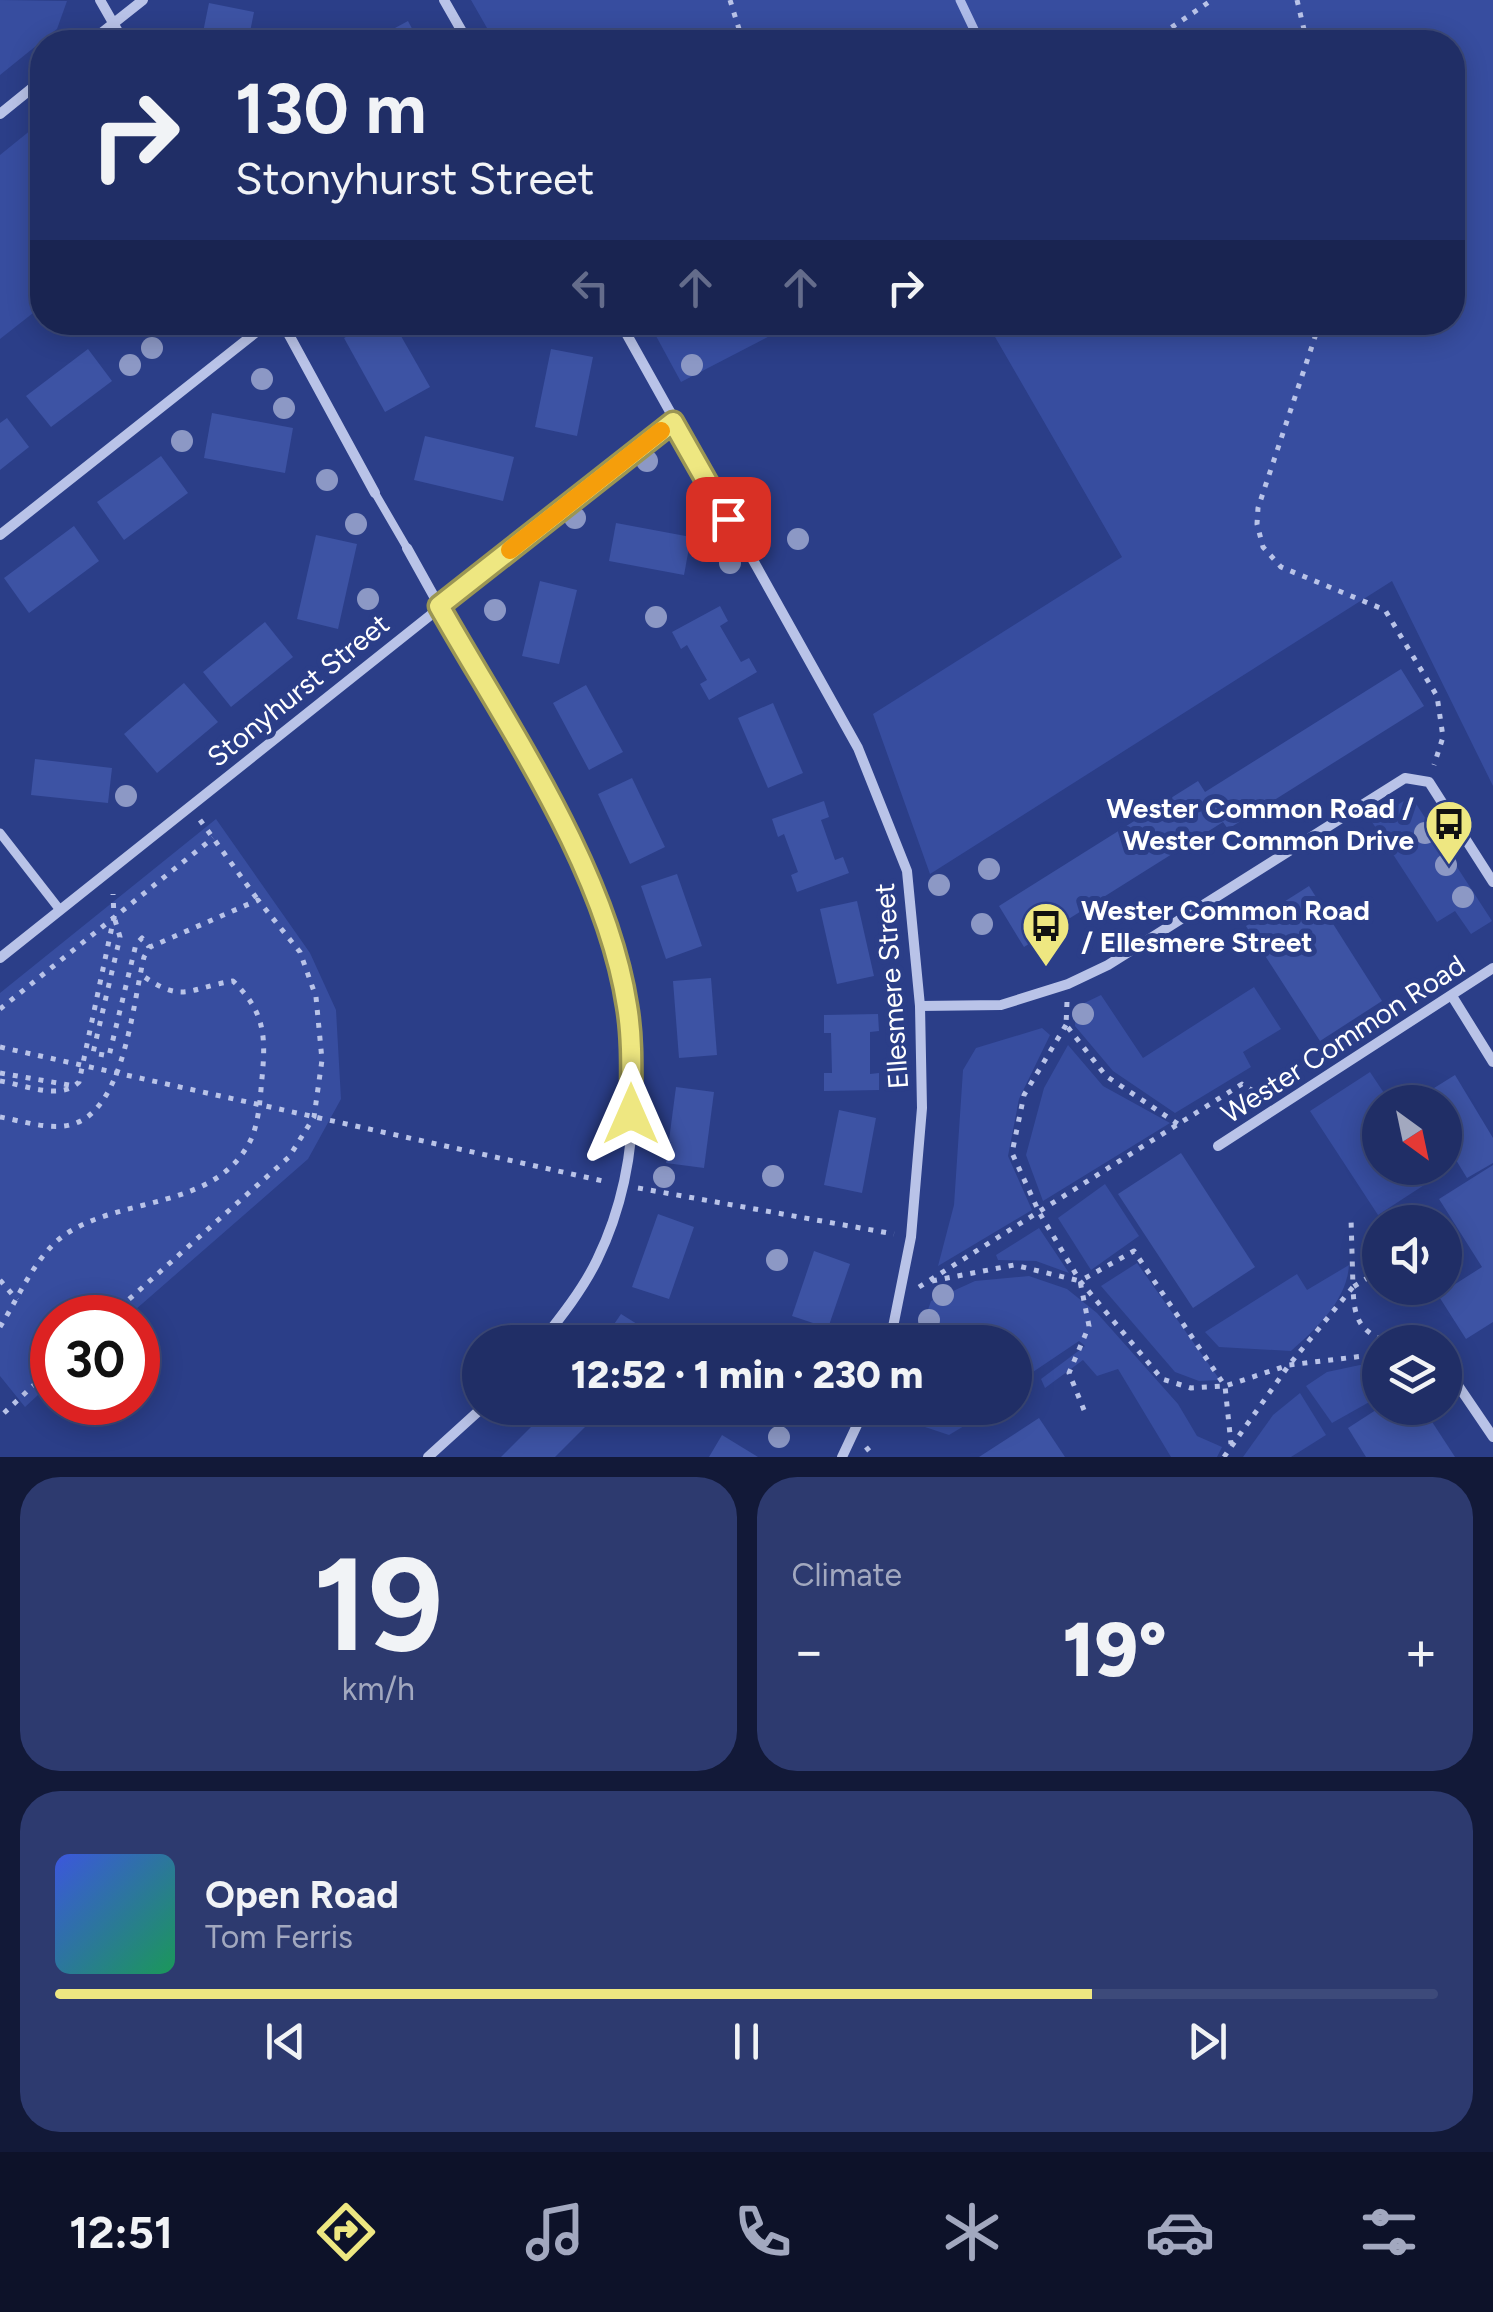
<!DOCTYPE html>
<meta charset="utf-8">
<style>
body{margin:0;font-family:Figtree,sans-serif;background:#2d3a6f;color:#f1f3f6;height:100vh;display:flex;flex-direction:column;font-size:38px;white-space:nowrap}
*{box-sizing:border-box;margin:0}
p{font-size:32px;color:#a2a8bf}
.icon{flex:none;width:55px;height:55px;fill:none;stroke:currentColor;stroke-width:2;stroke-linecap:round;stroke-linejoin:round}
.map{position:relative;height:1457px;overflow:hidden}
.details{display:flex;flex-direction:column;gap:20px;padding:20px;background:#121938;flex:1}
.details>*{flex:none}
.banner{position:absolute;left:30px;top:30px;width:1435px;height:305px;border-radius:40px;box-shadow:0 5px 25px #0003,0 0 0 2px #3d4a7a;background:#202e66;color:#f1f3f6;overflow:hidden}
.needle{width:65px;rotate:147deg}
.fabs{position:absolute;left:1362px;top:1085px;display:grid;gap:20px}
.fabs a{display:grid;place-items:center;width:100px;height:100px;border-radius:50%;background:#202e66;box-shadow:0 5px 25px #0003,0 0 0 2px #3d4a7a;font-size:50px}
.speed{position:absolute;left:30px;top:1295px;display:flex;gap:20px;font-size:50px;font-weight:700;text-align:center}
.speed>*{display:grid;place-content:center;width:130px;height:130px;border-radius:50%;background:#202e66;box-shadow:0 5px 25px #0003,0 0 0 2px #3d4a7a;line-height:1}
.speed .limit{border:15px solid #d22;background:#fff;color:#111}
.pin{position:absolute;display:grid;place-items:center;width:85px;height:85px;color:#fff;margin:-42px;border-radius:20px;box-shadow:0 5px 15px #0006}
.me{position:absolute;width:110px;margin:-55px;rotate:0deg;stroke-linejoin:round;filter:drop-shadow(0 0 8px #0008)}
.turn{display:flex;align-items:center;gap:35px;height:210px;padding:0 40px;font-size:45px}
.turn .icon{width:130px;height:130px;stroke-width:2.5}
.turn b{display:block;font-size:70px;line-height:85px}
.lanes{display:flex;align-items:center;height:95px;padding:0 40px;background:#0003;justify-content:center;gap:50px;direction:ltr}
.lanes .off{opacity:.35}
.big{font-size:75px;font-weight:800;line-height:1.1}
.details .card{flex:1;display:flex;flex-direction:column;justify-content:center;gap:15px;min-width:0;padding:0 35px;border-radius:40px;background:#2d3a6f}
.details .dial{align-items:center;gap:0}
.dial b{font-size:130px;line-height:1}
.song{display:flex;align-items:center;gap:30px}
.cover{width:120px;height:120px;border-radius:15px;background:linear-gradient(135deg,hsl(230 70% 55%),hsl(150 70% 35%))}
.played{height:10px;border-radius:5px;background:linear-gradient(90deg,#eee781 75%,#3d4a7a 75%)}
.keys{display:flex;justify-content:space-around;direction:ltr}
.heat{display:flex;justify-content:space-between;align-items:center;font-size:55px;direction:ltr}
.details .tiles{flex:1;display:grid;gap:20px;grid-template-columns:1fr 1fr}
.card:last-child{grid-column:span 2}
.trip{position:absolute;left:462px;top:1325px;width:570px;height:100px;border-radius:50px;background:#202e66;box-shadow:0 5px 25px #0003,0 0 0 2px #3d4a7a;font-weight:800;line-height:100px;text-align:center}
.tab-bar{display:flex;height:160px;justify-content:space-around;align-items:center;background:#0d1229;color:#a2a8bf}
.tab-bar .icon{width:70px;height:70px}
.tab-bar .active{color:#eee781}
.tab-bar b{font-size:45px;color:#f1f3f6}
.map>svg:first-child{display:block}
.green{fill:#374d9f}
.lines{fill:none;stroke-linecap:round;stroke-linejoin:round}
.stream{stroke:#aebbe8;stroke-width:9}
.building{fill:#3d53a4}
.path{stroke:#b9c3e8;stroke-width:5;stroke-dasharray:5 8;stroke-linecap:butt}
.service{stroke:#b9c3e8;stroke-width:8}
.pedestrian{stroke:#b9c3e8;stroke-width:9}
.minor{stroke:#b9c3e8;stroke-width:10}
.tree{fill:#8c98c5}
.route-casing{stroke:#9b9654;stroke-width:25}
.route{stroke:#eee781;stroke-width:18}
.slow{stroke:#f59e0b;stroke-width:18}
.labels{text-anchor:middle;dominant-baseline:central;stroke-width:10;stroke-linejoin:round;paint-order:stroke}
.street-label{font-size:28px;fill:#fff;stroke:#2b3e88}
.poi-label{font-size:28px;font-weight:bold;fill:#fff;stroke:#2b3e88;text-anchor:end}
</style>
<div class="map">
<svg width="1493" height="1457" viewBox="0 0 1493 1457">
<rect width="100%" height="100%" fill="#2b3e88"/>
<g class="green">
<polygon points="0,0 67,1 57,29 0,75"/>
<polygon points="471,0 1493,0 1493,786 1392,581 930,874 873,714 1122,557 987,323 1452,322 1452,42 495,42"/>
<polygon points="42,121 42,306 0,339 0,155"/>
<polygon points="649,323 795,323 681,382"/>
<polygon points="1411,796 1492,921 1471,934 1455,911 1437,922 1372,822"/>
<polygon points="216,819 310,953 336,1010 341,1099 308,1159 127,1317 52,1318 52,1382 25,1407 0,1376 0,993"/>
<polygon points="1254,987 1281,1029 1243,1052 1251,1067 1175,1113 1113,1071 1075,1026 1076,1007 1101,995 1143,1058"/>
<polygon points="1042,1028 1050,1035 1019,1099 1008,1156 1032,1210 938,1266 954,1205 963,1070 976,1048"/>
<polygon points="1068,1045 1103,1086 1170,1123 1043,1201 1026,1155 1044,1088"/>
<polygon points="1370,1072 1390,1102 1380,1102 1380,1168 1432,1168 1438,1176 1378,1215 1310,1111"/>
<polygon points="1105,1184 1139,1236 1091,1270 1058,1218"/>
<polygon points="1039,1228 1069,1273 1036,1261 998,1260 996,1255"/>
<polygon points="1137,1263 1220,1380 1199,1381 1175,1372 1101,1286"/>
<path d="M 1349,1265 C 1347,1300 1317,1328 1291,1351 L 1219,1347 L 1205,1332 L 1297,1274 L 1307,1290 Z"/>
<polygon points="1029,1276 1067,1289 1097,1313 1178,1404 1197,1436 1222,1447 1217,1457 1171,1457 1118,1369 1097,1376 1083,1360 1045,1388 1041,1379 1085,1346 1079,1341 1024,1378 1029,1387 1015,1395 1015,1342 917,1342 931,1301 975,1281"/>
<polygon points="1374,1362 1380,1363 1380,1396 1332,1423 1306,1386 1327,1372"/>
<polygon points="1300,1393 1326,1435 1291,1457 1243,1457 1273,1415"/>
<polygon points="906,1408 994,1408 949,1435 907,1421"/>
</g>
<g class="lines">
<polyline class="stream" points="960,0 980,42"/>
</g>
<g class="building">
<polygon points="209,3 254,12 248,42 201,42"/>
<polygon points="408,21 419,42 369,42"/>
<polygon points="373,322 393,322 430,387 385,412 344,338"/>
<polygon points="88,349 112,381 51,427 26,396"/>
<polygon points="551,349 593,357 577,436 535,427"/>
<polygon points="212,413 293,428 285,473 204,458"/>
<polygon points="7,418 29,447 0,470 0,423"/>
<polygon points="425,436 514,457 503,501 414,480"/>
<polygon points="161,456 188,493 124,540 97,502"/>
<polygon points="616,523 691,537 684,575 609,561"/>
<polygon points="74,526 99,561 29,613 4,578"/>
<polygon points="316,535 357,544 338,629 297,619"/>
<polygon points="540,581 577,590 559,664 522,656"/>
<polygon points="720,606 728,621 720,626 741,662 749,658 757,672 709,700 700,684 707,680 687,645 681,649 672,632"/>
<polygon points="265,622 293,657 231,707 203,672"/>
<polygon points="1401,669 1424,706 1228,829 1223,822 1024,947 999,906 1198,781 1205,792"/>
<polygon points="184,683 218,722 157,773 124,734"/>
<polygon points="586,685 623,752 589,770 553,703"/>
<polygon points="773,703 803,773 768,788 738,718"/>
<polygon points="35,759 112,768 108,803 31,795"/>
<polygon points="632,778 665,847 630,864 598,794"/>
<polygon points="824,801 829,817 821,820 835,860 843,857 849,873 797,892 791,875 798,872 784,834 778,837 772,819"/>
<polygon points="677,874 702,946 666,959 641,886"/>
<polygon points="1309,886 1382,1001 1320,1041 1246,926"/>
<polygon points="857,901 874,976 837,984 820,909"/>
<polygon points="711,978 717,1055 679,1058 673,981"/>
<polygon points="878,1014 879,1031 870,1032 870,1074 879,1073 879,1090 824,1091 824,1073 832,1073 831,1033 824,1033 824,1015"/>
<polygon points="1455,1075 1493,1138 1493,1163 1467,1178 1445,1142 1445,1102 1421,1102 1418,1098"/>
<polygon points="676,1087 714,1092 704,1168 666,1163"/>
<polygon points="839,1110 876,1118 862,1193 824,1185"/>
<polygon points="1181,1153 1255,1267 1193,1308 1118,1194"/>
<polygon points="1493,1165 1493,1322 1466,1339 1438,1295 1482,1267 1439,1199"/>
<polygon points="658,1214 694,1227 669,1299 632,1287"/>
<polygon points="814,1251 850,1264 828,1328 792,1316"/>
<polygon points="621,1314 653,1334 648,1342 602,1342"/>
<polygon points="550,1408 573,1408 589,1423 555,1457 501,1457"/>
<polygon points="746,1408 786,1408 779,1423"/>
<polygon points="1379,1408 1423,1408 1455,1457 1366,1457 1348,1428"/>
<polygon points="1039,1418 1065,1457 979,1457"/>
<polygon points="722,1435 758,1457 709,1457"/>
</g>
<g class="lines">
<g class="path">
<polyline points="730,0 743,42"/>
<polyline points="1297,0 1307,42"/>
<polyline points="1150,42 1212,0"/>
<polyline points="1320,322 1258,508 1257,524 1263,547 1281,567 1385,610 1437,696 1443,737 1434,765"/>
<polyline points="200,820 258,900"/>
<polyline points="115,920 120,937 93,1053 109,1056 136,944 142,938 149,947"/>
<polyline points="1067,1002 1066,1025 1106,1076 1178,1124"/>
<polyline points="0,1009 213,838"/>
<polyline points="1066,1025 1024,1095 1012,1153 1039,1212 1080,1281 1162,1379 1191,1388 1225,1386 1289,1365 1380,1354"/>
<polyline points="0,1047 603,1181"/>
<polyline points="0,1073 75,1086"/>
<path d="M 0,1081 C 25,1085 60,1101 79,1082 L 114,917 L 113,894"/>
<path d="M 0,1117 C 23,1121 54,1132 76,1123 C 125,1105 133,1002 144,957 L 150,947 L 258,900 L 300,952 L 316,997 L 322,1060 L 314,1117 L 289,1157 L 108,1318"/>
<polyline points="638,1188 894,1234"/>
<path d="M 1380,1270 L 1353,1287 C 1354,1317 1358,1331 1388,1342"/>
<polyline points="0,1280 17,1300"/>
<polyline points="932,1281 1014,1265 1080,1281"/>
<polyline points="919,1287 1242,1084 1261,1096"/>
<path d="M 0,1327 C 19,1297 36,1254 66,1234 C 121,1197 212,1209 248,1145 C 259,1127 260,1099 262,1078 C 266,1036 265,1012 233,981 C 186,989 183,1004 140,974"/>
<polyline points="1084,1410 1069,1373 1089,1326 1080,1281 1134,1251 1225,1386 1231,1444"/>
<polyline points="4,1413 52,1368"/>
<polyline points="866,1447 874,1457"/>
<polyline points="1224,1457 1289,1365 1353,1287 1351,1218"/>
</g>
<polyline class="service" points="375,493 407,548"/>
<polyline class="pedestrian" points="0,833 60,910"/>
<g class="minor">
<polyline points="100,0 124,42"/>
<polyline points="444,0 468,42"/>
<polyline points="90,42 143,0"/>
<polyline points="0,114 42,80"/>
<polyline points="282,322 375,493"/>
<polyline points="626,333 858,748 907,871 920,1006 922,1108 911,1237 890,1342"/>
<polyline points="0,535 269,322"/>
<path d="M 407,548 L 584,866 C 635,987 657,1137 597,1260 C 583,1289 561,1317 541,1342"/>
<polyline points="0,958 673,422"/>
<polyline points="1452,996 1493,1062"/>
<polyline points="920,1006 1001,1005 1068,984 1108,965 1405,778 1429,782 1493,882"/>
<polyline points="1218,1146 1493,968"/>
<polyline points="1455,1381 1493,1437"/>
<polyline points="428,1457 482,1408"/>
<polyline points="842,1457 865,1408"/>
</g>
</g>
<g class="tree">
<circle cx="152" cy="348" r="11"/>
<circle cx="130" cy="365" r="11"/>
<circle cx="692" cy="365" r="11"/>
<circle cx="262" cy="379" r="11"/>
<circle cx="284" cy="408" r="11"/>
<circle cx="182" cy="441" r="11"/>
<circle cx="647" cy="461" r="11"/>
<circle cx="327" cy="480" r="11"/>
<circle cx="575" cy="518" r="11"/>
<circle cx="356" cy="524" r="11"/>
<circle cx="798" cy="539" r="11"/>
<circle cx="730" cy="563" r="11"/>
<circle cx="368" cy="599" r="11"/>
<circle cx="495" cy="610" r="11"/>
<circle cx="656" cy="617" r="11"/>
<circle cx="126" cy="796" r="11"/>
<circle cx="1425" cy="833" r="11"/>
<circle cx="1446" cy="865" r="11"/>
<circle cx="989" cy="869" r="11"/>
<circle cx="939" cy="885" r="11"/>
<circle cx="1463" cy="897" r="11"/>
<circle cx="982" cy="924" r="11"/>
<circle cx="1083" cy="1014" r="11"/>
<circle cx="773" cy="1176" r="11"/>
<circle cx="664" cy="1177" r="11"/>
<circle cx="777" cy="1260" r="11"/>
<circle cx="943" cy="1295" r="11"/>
<circle cx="929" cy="1320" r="11"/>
<circle cx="779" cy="1437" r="11"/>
</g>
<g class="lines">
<g class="route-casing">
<path id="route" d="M 631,1114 C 631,1078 633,1041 627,1006 C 606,868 507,726 439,606 L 673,422 L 728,519"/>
</g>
<use href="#route" class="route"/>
<polyline class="slow" points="510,550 661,431"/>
</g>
<defs>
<g id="bus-pin" transform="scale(2.5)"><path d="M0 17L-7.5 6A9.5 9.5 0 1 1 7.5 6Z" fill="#eee781" stroke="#2b3e88"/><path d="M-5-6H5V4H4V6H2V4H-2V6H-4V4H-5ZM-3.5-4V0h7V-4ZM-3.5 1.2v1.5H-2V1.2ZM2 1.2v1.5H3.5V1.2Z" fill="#111"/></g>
</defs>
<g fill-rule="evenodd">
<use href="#bus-pin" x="1449" y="824"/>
<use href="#bus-pin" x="1046" y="926"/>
</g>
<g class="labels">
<g class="street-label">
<text transform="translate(298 690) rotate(-39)">Stonyhurst Street</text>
<text transform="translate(891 986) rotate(-94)">Ellesmere Street</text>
<text transform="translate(1343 1039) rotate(-33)">Wester Common Road</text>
</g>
<g class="poi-label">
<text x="1414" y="808">Wester Common Road /<tspan x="1414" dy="32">Wester Common Drive</tspan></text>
<text x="1081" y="910" text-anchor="start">Wester Common Road<tspan x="1081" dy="32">/ Ellesmere Street</tspan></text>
</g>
</g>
</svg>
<div class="fabs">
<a><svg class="needle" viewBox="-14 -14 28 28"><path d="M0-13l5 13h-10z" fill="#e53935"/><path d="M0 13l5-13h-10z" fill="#a2a8bf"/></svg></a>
<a><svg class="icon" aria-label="sound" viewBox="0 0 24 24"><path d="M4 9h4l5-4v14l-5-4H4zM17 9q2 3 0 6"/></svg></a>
<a><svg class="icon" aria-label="layers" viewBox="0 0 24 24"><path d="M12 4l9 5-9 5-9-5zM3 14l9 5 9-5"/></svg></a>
</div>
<div class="speed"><div class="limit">30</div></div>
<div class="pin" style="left:728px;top:519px;background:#d93025"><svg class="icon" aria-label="arrive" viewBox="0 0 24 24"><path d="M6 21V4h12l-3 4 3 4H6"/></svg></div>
<svg class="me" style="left:631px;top:1114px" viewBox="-20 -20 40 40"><path d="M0-17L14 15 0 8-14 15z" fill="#eee781" stroke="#fff" stroke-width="4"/></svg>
<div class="trip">12:52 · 1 min · 230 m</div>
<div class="banner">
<div class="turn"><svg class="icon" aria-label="right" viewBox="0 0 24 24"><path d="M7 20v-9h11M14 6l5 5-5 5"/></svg><div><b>130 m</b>Stonyhurst Street</div></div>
<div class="lanes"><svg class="icon off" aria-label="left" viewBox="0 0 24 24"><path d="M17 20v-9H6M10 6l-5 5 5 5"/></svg><svg class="icon off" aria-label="ahead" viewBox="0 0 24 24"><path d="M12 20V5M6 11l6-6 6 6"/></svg><svg class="icon off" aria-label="ahead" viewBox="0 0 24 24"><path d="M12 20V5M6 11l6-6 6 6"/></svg><svg class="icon" aria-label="right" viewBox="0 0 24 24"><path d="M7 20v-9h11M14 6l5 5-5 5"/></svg></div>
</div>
</div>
<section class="details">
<div class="tiles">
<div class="card dial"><b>19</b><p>km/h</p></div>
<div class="card"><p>Climate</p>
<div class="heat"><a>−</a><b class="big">19°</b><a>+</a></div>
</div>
<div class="card">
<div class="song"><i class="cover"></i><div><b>Open Road</b><p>Tom Ferris</p></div></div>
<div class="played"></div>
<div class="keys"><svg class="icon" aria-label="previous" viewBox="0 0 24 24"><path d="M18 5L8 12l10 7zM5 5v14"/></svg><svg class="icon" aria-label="pause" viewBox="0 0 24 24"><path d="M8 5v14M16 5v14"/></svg><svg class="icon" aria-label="next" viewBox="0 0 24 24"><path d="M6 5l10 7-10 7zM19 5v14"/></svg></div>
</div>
</div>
</section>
<nav class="tab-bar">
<b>12:51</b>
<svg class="icon active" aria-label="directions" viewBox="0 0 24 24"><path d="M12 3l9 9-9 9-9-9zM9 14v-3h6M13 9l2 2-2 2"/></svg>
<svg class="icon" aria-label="music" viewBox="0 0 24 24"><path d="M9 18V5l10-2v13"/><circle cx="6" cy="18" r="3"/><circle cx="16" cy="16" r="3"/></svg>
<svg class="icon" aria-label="phone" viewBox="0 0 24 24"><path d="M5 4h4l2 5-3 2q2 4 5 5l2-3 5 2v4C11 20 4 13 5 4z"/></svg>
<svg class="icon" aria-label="climate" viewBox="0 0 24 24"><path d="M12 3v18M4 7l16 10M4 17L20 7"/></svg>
<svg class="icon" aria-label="car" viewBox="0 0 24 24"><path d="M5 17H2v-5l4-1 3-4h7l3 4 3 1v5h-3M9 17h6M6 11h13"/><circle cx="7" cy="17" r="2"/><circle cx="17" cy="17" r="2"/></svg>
<svg class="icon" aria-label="filters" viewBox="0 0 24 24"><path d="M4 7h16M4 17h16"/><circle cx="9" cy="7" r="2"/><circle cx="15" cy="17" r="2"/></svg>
</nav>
